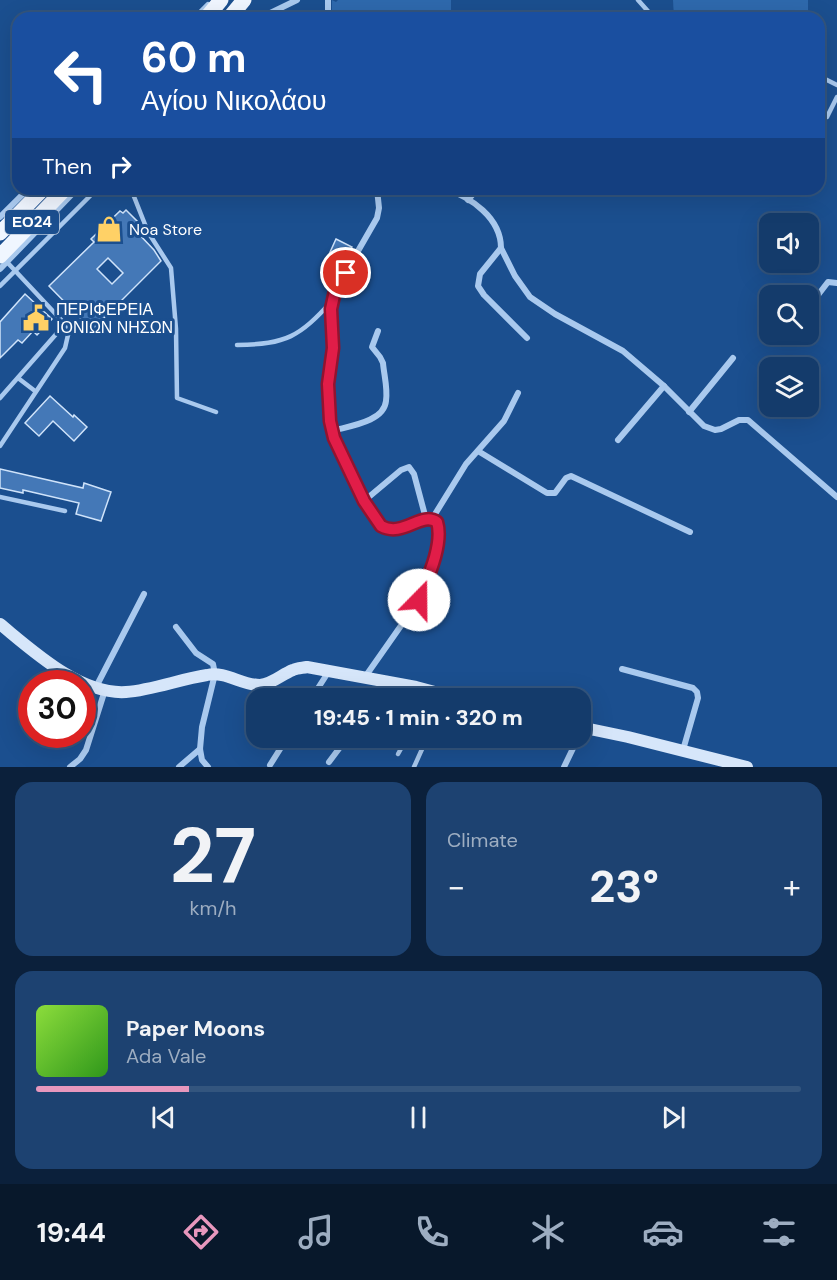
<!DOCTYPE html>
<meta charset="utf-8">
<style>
body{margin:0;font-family:"DM Sans",sans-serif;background:#1d4271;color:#f1f3f6;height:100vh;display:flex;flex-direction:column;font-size:22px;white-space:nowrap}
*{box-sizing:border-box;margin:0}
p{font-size:20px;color:#9dadc1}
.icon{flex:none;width:33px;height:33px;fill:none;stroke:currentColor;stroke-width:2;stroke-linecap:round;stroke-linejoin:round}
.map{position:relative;height:767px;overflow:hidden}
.drawer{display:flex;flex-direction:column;gap:15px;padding:15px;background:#0b203b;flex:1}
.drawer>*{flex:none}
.guide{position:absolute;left:12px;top:12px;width:813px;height:183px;border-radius:18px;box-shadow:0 6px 24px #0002,0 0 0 2px #33557e;background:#1a4fa0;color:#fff;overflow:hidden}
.controls{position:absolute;left:759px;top:213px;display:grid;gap:12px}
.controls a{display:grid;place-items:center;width:60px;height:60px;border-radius:12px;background:#143b6b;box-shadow:0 6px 24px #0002,0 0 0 2px #33557e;font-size:30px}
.speed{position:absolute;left:18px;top:670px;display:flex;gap:12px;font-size:30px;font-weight:700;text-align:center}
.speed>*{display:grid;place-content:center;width:78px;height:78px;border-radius:50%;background:#143b6b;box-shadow:0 6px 24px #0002,0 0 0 2px #33557e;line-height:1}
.speed .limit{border:9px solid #d22;background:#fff;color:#111}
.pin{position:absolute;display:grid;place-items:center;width:51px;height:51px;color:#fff;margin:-26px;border:3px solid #fff;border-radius:50%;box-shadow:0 2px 6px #0007}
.me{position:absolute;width:66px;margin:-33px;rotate:22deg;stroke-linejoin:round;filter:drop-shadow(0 0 4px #0008)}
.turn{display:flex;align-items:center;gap:21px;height:126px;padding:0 30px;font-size:27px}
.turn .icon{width:78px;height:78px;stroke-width:2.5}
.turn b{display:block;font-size:42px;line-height:51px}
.then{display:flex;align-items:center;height:57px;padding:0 30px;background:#0003;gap:12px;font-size:22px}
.big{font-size:45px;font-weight:800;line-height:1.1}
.drawer .tile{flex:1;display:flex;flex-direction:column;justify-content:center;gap:9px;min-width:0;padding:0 21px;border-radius:18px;background:#1d4271}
.drawer .dial{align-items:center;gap:0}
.dial b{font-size:78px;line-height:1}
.song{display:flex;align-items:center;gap:18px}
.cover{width:72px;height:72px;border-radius:9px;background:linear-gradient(135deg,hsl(90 70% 55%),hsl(110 70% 35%))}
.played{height:6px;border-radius:3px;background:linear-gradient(90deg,#e797bd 20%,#33557e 20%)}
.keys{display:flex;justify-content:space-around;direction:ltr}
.heat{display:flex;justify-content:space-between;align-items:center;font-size:33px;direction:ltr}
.drawer .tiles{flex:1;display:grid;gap:15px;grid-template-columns:1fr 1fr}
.tile:last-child{grid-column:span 2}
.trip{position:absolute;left:246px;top:688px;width:345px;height:60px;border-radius:18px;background:#143b6b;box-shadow:0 6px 24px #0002,0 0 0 2px #33557e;font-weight:800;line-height:60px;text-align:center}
.tab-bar{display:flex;height:96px;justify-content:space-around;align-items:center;background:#08182b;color:#9dadc1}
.tab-bar .icon{width:42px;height:42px}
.tab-bar .active{color:#e797bd}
.tab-bar b{font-size:27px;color:#f1f3f6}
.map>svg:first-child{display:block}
.green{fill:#2e69ad}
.building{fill:#4478b7;stroke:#cfe3fa;stroke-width:1.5;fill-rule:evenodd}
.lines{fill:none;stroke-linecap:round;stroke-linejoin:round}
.lane{stroke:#a9c9ee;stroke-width:4.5}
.street{stroke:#a9c9ee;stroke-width:6}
.secondary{stroke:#d6e6fa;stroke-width:12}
.primary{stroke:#f0f6ff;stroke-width:15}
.route-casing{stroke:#92132f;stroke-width:15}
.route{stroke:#e11d48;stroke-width:10}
.labels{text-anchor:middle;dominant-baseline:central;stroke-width:6;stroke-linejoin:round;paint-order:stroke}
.shield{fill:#1b4f8f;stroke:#bbcadd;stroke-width:1.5}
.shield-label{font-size:15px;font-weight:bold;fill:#fff}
.poi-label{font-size:16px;fill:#fff;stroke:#1b4f8f;text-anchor:start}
</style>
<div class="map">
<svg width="837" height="767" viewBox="0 0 837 767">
<rect width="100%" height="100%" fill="#1b4f8f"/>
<g class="green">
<polygon points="332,0 336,2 338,0 451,0 451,18 332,18"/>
<polygon points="673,0 808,0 808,18 674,18"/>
</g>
<g class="building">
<path d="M 126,210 L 140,224 L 141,226 L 136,231 L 154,250 L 161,261 L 92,330 L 49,286 L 94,242 L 91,239 L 120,211 L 123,213 ZM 108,258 L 123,273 L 112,284 L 97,269 Z"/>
<polygon points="336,239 352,247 340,267 326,261"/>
<polygon points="25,294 52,319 37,335 33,331 22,343 18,340 0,358 0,322"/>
<polygon points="50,396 73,417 74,415 87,427 74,441 53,421 39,436 25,423"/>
<polygon points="0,469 83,488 84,483 111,492 101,521 76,514 79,503 23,490 23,493 0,488"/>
</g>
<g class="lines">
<g class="lane">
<polyline points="638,0 654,18"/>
<polyline points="819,76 837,85"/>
<polyline points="819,116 827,117 837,97"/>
<polyline points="131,189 148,232 171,268 176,329 177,398 216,412"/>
<polyline points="0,286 97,189"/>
<path d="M 237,345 C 287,344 299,337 332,301"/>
<polyline points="18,378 35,391"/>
<polyline points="0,398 65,324 6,261"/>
<polyline points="0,446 65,348 68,335 65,324"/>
<polyline points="0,497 65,511"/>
<polyline points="398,754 407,738"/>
<polyline points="414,767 427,738"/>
</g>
<g class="street">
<polyline points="328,0 328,18"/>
<polyline points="122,17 122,18"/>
<polyline points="195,18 208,5"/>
<polyline points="260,18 297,0"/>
<path d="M 445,189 C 471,197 501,218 501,248 L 480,274 L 478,286 L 484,295 L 527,338"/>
<polyline points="468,200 477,189"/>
<polyline points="0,217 28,189"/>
<polyline points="501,248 515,276 530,297 555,314 623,351 664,386 704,426 715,430 721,429 739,420 748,420 837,497"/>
<polyline points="0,269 77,189"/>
<polyline points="808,308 828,282 837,283"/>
<polyline points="689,412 733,358"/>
<path d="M 332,431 C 349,426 384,422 386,401 C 388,389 384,375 383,363 L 380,357 L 372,347 L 378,331"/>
<polyline points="618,440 664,386"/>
<polyline points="478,451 547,493 555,493 566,478 571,476 690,532"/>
<polyline points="364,501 401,470 409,467 414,474 426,519"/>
<polyline points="432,519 466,464 504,421 518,393"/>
<polyline points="176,627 196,653 213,664 215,674 202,727 200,749 202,760 208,767"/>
<polyline points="622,669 693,688 697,692 698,698 683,750"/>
<path d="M 365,677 L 419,600 L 434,560 L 439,530 L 437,522 C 420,510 400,540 381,526 C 370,518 366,502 360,491 C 342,454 327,430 328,387 C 328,373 332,360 333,346 C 333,327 330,310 335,291 L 377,218 L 379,208 L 377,189"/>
<polyline points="96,687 144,594"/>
<polyline points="311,699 329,671"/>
<polyline points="376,699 388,683"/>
<polyline points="329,762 347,738"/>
<polyline points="270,765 287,738"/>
<polyline points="70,767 80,759 86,750 105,690"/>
<polyline points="179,767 200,749"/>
<polyline points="564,767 578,738"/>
</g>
<g class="secondary">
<path d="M 0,624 C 33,651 80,695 126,692 C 153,690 180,679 207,675 C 226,671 241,685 260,685 C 273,684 282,674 293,670 C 297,668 302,668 307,667 L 416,687 L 461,699"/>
<polyline points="580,727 628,737 747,767"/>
</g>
<g class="primary">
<polyline points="206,18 221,0"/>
<polyline points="229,18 244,0"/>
<polyline points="0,233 43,189"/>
<polyline points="0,256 65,189"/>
</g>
</g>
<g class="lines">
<g class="route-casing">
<path id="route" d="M 346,273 L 335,291 L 331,309 L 333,348 L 328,384 L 330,421 L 334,438 L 364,501 L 381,526 C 403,538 421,511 437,522 C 444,544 427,580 419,600"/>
</g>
<use href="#route" class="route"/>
</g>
<defs>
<g id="shop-bare" transform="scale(2.07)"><path d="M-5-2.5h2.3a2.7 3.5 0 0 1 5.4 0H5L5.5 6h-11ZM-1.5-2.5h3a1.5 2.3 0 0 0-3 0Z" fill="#ffd166" stroke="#1b4f8f" stroke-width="2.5" paint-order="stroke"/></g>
<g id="civic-bare" transform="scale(2.07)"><path d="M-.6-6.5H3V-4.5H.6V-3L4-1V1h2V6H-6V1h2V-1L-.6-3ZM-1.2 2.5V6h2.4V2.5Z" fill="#ffd166" stroke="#1b4f8f" stroke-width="2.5" paint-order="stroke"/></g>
</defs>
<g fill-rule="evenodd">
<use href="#shop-bare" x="109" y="229"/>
<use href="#civic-bare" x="36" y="318"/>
</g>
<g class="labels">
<rect class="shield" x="5" y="210" width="54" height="24" rx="4.5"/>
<g class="shield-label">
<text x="32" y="222">ΕΟ24</text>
</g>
<g class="poi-label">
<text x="129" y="229">Noa Store</text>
<text x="56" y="309">ΠΕΡΙΦΕΡΕΙΑ<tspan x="56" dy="18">ΙΟΝΙΩΝ ΝΗΣΩΝ</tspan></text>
</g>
</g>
</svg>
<div class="controls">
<a><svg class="icon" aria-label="sound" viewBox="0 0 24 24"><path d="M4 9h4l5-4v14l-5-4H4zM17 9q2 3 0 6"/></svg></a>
<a><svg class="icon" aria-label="search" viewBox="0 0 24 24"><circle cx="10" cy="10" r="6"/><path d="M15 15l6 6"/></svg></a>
<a><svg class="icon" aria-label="layers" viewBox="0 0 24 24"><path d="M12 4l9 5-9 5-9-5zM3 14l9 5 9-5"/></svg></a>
</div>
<div class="speed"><div class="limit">30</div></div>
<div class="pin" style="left:346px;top:273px;background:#d93025"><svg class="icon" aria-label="arrive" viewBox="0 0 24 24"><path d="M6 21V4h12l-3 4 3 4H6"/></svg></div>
<svg class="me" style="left:419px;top:600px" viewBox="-20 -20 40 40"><circle r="19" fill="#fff"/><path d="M0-13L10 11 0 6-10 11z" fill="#e11d48"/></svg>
<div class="trip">19:45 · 1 min · 320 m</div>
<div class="guide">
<div class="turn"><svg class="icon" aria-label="left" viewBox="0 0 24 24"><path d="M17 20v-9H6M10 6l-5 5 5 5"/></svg><div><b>60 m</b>Αγίου Νικολάου</div></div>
<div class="then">Then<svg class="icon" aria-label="right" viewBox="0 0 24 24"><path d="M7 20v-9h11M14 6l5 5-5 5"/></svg></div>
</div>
</div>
<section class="drawer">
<div class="tiles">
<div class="tile dial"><b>27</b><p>km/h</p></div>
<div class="tile"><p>Climate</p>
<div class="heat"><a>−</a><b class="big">23°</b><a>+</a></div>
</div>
<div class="tile">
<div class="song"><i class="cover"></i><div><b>Paper Moons</b><p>Ada Vale</p></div></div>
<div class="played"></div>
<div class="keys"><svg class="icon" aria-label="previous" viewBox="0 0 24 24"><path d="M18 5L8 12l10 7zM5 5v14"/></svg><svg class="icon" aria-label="pause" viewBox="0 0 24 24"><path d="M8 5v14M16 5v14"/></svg><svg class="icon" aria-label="next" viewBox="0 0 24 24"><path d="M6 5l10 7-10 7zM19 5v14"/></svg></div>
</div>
</div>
</section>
<nav class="tab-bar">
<b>19:44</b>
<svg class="icon active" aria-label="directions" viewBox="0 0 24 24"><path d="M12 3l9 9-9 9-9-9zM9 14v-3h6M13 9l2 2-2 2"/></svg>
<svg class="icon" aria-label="music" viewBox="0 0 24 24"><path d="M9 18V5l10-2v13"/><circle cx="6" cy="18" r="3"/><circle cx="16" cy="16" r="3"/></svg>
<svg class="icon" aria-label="phone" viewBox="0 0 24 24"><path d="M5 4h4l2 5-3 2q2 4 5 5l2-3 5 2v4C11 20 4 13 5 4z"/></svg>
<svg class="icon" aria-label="climate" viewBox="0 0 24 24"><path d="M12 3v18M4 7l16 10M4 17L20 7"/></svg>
<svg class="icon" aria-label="car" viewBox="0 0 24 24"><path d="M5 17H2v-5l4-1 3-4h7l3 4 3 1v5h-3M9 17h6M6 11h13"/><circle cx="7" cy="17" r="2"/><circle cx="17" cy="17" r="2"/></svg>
<svg class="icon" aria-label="filters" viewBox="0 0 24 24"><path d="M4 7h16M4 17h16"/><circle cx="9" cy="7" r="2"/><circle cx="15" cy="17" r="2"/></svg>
</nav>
